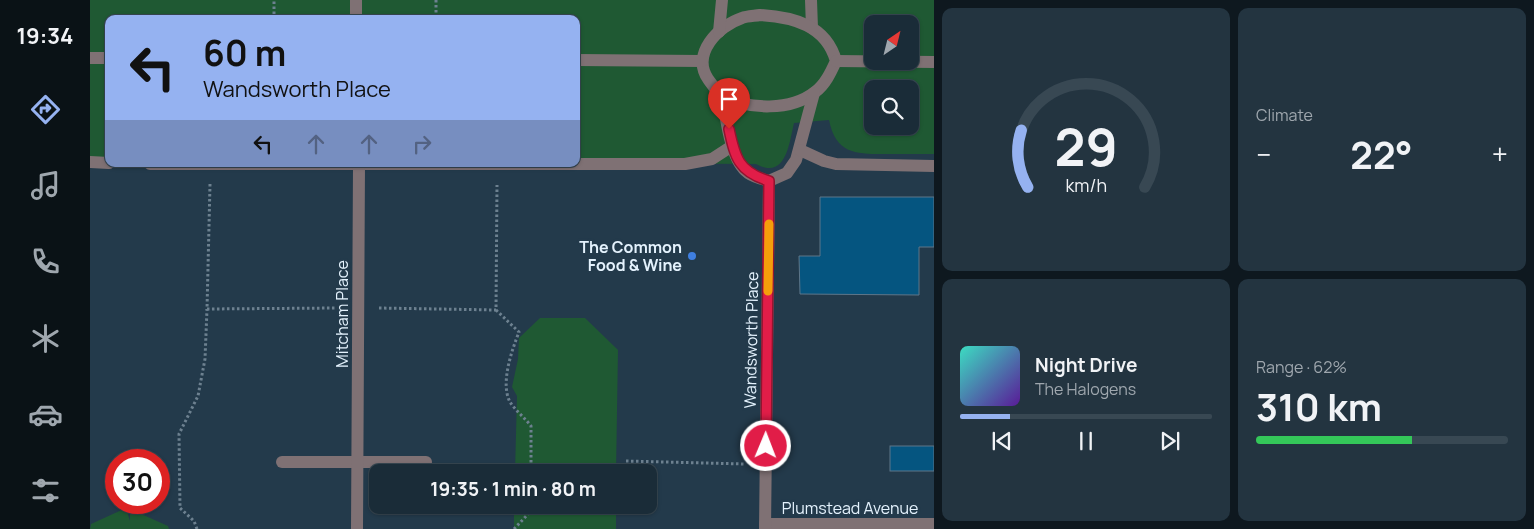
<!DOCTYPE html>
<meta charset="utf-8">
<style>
body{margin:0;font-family:Manrope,sans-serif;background:#233440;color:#f1f3f6;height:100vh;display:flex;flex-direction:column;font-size:19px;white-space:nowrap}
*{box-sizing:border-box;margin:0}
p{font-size:16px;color:#9fa7ae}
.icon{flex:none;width:28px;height:28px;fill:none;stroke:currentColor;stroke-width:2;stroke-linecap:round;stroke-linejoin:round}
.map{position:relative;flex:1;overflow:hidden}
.drawer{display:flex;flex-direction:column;gap:8px;padding:8px;background:#0e181f;width:600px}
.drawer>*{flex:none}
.guide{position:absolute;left:15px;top:15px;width:475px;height:152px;border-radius:10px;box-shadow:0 1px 4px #0004,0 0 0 1px #384853;background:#95b2f1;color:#111;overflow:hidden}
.needle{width:32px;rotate:35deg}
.controls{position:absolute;left:774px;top:15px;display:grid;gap:10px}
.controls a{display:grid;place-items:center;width:55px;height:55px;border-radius:10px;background:#1a2c38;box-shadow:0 1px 4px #0004,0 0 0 1px #384853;font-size:25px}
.speed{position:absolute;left:15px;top:449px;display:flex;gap:10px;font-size:25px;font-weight:700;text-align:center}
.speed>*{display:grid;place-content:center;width:65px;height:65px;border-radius:50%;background:#1a2c38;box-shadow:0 1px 4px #0004,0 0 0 1px #384853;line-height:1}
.speed .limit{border:8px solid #d22;background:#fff;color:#111}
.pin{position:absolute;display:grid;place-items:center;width:42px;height:42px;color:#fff;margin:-51px -21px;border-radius:50% 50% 50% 0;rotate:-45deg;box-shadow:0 0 5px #0007}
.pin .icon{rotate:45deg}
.me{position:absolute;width:55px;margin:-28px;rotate:1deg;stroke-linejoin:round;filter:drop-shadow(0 0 4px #0008)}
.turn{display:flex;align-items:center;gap:18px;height:105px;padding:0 15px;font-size:22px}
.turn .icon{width:65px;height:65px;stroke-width:2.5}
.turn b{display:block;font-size:35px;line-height:42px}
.lanes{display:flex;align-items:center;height:48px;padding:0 15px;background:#0003;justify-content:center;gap:25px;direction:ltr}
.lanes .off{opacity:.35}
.big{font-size:38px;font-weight:700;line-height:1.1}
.drawer .tile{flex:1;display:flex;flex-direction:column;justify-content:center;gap:8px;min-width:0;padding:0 18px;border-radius:10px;background:#233440}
.drawer .dial{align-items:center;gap:0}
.dial svg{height:130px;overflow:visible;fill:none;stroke:#384853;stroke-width:7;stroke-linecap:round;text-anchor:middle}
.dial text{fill:#f1f3f6;stroke:none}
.song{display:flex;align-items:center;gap:15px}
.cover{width:60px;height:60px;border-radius:8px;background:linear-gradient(135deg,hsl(170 70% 55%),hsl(270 70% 35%))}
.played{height:5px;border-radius:2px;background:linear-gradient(90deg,#95b2f1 20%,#384853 20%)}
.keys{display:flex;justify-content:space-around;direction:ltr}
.heat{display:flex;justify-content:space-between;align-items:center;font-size:28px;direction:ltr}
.charge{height:8px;border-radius:4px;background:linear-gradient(90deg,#34c759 62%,#384853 0)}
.drawer .tiles{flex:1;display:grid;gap:8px;grid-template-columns:repeat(2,1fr)}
.trip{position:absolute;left:279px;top:464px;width:288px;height:50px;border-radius:10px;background:#1a2c38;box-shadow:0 1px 4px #0004,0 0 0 1px #384853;font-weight:700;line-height:50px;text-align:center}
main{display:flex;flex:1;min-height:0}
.menu{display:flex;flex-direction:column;width:90px;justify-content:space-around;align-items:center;background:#0a1216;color:#9fa7ae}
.menu .icon{width:35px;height:35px}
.menu .selected{color:#95b2f1}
.menu b{font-size:22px;color:#f1f3f6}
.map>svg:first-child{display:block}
.green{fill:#1f5933;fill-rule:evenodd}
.building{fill:#055580;stroke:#5e7689}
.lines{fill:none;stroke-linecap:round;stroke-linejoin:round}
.path{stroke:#6d8190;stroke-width:3;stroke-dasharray:2.5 2.5;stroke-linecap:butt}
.minor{stroke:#7f7174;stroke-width:12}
.route-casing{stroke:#92132f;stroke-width:12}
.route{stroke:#e11d48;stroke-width:9}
.slow{stroke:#f59e0b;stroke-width:9}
.shop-dot{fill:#3f7fe0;stroke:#233a4b;stroke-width:2}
.labels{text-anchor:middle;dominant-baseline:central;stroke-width:5;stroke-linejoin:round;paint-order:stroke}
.poi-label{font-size:16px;font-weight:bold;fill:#e4f2fd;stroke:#233a4b;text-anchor:end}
.street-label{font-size:16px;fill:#e4f2fd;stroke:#233a4b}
</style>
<main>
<nav class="menu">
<b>19:34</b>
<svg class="icon selected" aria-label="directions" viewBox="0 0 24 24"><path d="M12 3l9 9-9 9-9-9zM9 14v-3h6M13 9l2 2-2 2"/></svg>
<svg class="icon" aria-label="music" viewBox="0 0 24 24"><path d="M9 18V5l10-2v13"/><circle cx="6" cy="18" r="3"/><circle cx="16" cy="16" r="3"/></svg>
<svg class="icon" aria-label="phone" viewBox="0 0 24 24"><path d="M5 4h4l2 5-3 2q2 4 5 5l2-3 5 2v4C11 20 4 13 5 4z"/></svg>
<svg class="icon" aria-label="climate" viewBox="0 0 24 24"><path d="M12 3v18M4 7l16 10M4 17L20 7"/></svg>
<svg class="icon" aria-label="car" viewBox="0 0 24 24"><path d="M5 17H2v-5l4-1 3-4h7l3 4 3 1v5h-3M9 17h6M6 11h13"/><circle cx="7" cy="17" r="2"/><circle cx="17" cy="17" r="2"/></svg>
<svg class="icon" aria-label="filters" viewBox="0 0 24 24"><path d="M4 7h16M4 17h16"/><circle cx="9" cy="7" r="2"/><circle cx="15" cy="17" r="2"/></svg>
</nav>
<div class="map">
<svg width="844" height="529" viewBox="0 0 844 529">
<rect width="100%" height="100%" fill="#233a4b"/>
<g class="green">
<path d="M 0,0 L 844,0 L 844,154 C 828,154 813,154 797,154 C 767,154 746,155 739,120 L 704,123 C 699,144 696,180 666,164 L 486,163 L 486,19 L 19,19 L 19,159 L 0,159 ZM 782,24 L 820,24 L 820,61 L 782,61 ZM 782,89 L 820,89 L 820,126 L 782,126 Z"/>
<polygon points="450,318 495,318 528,350 526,472 425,472 427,396 422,387 428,359 429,338"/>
<rect x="424" y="505" width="102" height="24"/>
<polygon points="36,508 40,521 40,509 78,526 79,529 0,529 1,524"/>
</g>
<g class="building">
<polygon points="730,197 844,197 844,247 829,247 829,295 710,294 709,256 730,256"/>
<rect x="800" y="446" width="44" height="25"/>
</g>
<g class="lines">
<g class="path">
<polyline points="346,0 346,19"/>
<polyline points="184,19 184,0"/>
<polyline points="120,184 117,309 246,308"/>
<polyline points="289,308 406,310 407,185"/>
<path d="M 406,310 L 429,332 C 422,350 410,383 420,402 C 425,410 435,418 441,426 L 441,472"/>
<polyline points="536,461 655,464"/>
<polyline points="107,529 104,521 90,508 89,434 108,396 115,359 117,309"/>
<polyline points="424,529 441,511 441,505"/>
</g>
<g class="minor">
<polyline points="266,0 266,19"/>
<polyline points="721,0 722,28"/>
<path d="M 670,15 C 703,17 736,25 746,61 C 741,72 735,85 725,92 C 701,111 659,110 633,96 C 627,93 622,84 618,79 C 601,54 628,26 652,18 C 657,16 664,16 670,15 Z"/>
<polyline points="629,32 632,0"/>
<polyline points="0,58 19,58"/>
<polyline points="486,60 612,61"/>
<polyline points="746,61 844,62"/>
<path d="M 632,96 C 636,117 640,160 658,173 C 664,177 672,179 679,181 L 697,173 L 706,160 L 724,93"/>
<polyline points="710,150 734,161 746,164 844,166"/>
<polyline points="0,162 19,163"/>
<polyline points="60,164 595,164 622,159 642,146"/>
<polyline points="192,462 336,462"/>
<polyline points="675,524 844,524"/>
<polyline points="267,529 269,165"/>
<polyline points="675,529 679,181"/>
</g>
</g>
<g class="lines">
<g class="route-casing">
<path id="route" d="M 639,129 C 645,158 649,172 679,181 L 676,446"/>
</g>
<use href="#route" class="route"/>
<polyline class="slow" points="678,291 679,224"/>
</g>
<circle class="shop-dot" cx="602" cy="256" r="5"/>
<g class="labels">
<g class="poi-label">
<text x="592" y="247">The Common<tspan x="592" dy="18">Food &amp; Wine</tspan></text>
</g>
<g class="street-label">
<text transform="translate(252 314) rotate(-90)">Mitcham Place</text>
<text transform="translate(661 340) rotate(-89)">Wandsworth Place</text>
<text x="760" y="508">Plumstead Avenue</text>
</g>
</g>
</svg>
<div class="controls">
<a><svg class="needle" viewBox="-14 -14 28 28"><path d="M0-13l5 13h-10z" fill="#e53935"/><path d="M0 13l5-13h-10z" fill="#9fa7ae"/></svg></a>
<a><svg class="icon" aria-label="search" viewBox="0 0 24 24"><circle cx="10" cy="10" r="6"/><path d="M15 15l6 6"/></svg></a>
</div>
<div class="speed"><div class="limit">30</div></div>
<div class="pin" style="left:639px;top:129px;background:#d93025"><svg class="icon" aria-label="arrive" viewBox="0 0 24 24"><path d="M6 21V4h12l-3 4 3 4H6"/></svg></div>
<svg class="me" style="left:676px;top:446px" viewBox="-20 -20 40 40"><circle r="17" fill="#e11d48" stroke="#fff" stroke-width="3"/><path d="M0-11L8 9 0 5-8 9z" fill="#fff"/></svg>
<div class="trip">19:35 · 1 min · 80 m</div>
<div class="guide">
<div class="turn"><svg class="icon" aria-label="left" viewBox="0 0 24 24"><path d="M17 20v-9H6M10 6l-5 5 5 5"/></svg><div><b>60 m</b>Wandsworth Place</div></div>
<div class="lanes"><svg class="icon" aria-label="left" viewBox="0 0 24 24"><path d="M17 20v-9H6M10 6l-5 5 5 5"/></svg><svg class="icon off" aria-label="ahead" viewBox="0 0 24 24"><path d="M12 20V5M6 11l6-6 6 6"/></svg><svg class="icon off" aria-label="ahead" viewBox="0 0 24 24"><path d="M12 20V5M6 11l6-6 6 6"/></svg><svg class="icon off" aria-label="right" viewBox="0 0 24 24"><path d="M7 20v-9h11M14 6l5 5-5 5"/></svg></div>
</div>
</div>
<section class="drawer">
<div class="tiles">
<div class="tile dial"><svg viewBox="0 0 100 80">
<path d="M14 69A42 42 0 1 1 86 69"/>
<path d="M14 69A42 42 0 0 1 10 34" stroke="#95b2f1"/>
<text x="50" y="56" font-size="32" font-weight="700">29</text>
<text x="50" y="72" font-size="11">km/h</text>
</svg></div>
<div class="tile"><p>Climate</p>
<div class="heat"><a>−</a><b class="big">22°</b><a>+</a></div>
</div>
<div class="tile">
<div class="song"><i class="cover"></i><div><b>Night Drive</b><p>The Halogens</p></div></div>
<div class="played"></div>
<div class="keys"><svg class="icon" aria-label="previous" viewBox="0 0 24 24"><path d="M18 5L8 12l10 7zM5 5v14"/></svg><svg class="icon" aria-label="pause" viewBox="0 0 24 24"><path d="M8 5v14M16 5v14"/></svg><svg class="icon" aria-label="next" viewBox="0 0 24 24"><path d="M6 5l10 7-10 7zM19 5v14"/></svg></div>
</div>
<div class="tile"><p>Range · 62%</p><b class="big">310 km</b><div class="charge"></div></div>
</div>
</section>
</main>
